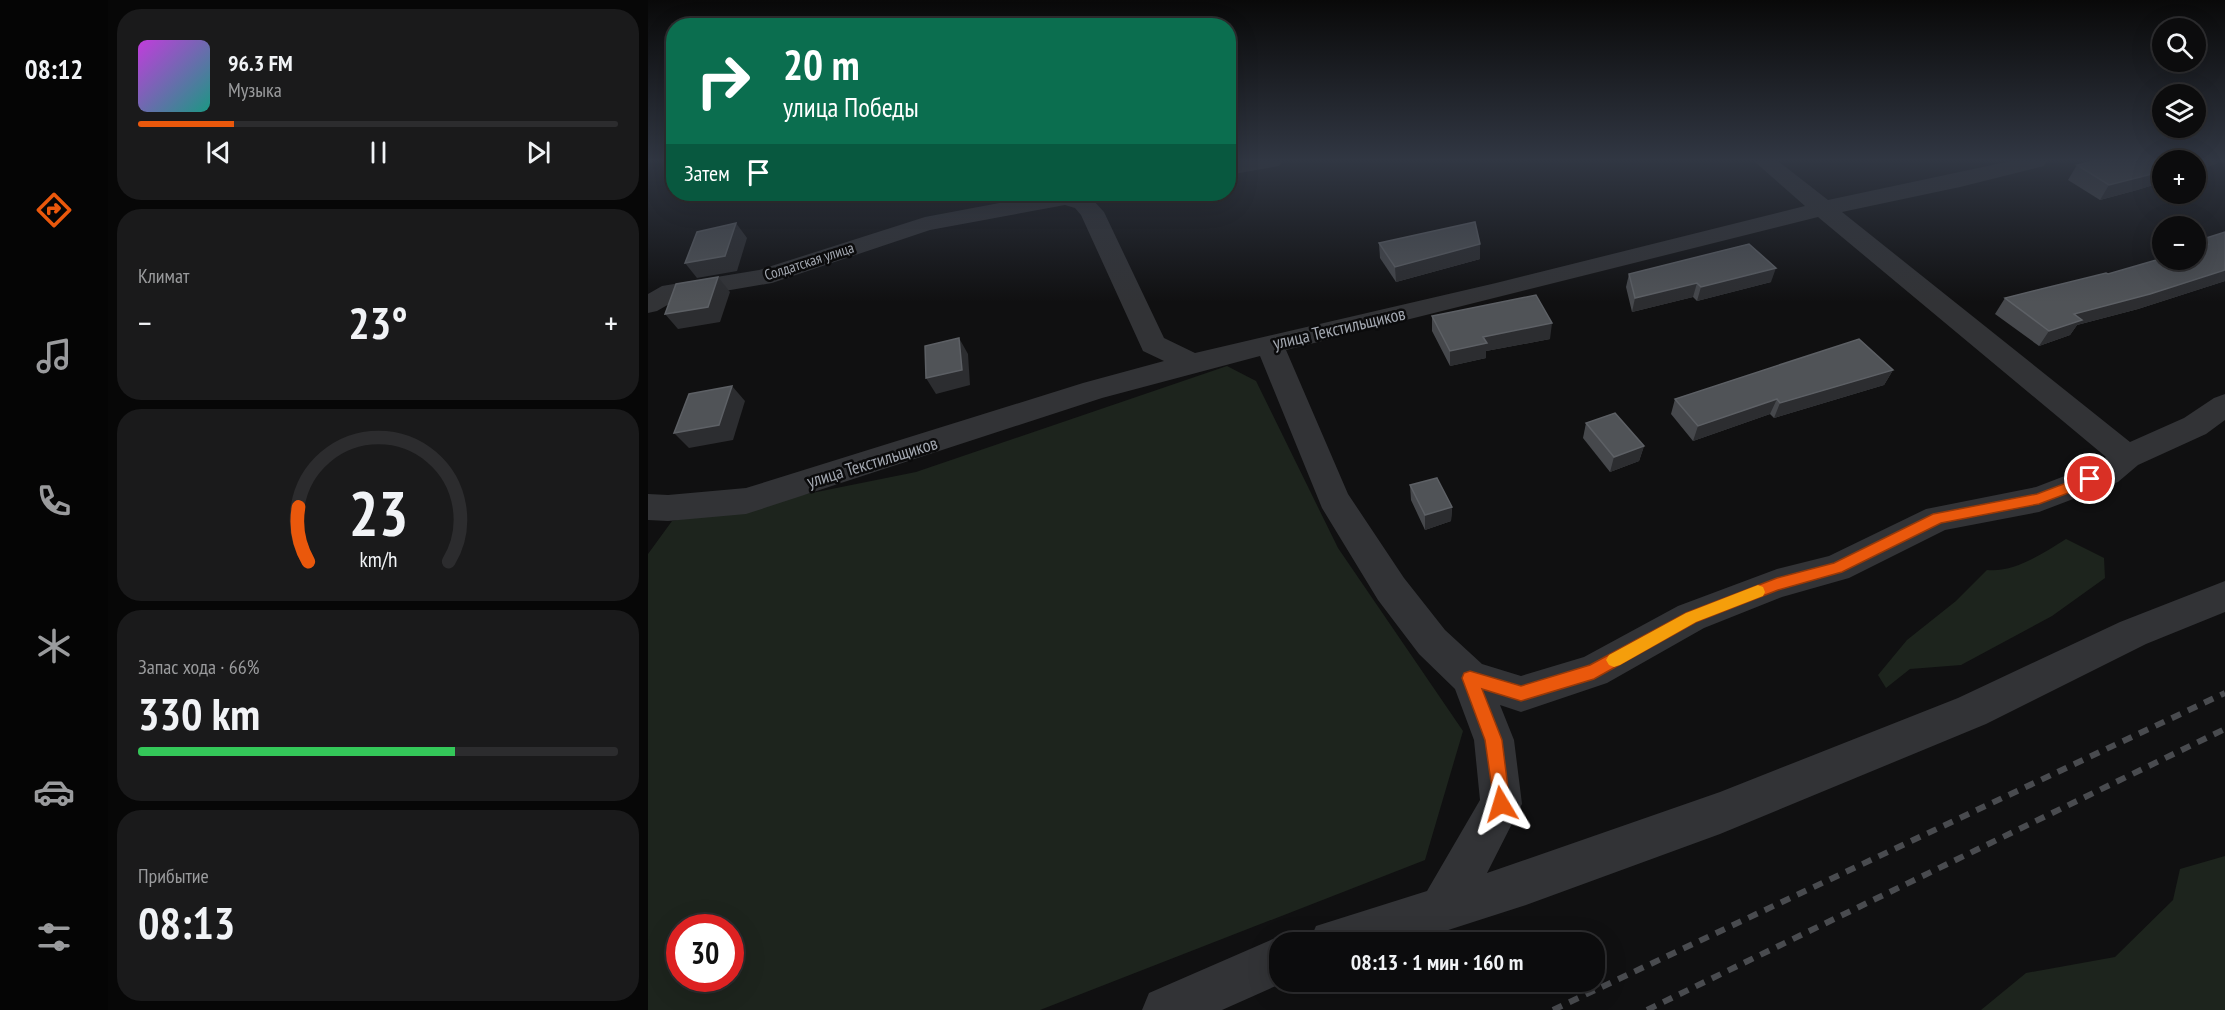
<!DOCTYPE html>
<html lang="ru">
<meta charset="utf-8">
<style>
body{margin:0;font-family:"PT Sans Narrow",sans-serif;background:#1a1a1b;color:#f1f3f6;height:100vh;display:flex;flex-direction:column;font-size:22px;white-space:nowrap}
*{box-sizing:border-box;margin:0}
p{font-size:20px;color:#9a9b9d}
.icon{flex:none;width:33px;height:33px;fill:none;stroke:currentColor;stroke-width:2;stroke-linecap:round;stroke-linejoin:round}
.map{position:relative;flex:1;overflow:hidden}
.sheet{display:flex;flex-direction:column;gap:9px;padding:9px;background:#070707;width:540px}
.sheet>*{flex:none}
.top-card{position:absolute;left:18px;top:18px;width:570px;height:183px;border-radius:24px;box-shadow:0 6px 24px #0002,0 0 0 2px #2c2c2e;background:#0b6e4f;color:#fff;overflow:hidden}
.controls{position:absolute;left:1504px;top:18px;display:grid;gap:12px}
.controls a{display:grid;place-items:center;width:54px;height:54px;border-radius:50%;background:#0c0c0d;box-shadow:0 6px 24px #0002,0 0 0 2px #2c2c2e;font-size:30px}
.speed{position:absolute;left:18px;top:914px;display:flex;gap:12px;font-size:30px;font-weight:700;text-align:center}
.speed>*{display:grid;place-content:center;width:78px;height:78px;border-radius:50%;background:#0c0c0d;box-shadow:0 6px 24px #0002,0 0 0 2px #2c2c2e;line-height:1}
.speed .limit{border:9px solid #d22;background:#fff;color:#111}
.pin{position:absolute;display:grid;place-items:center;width:51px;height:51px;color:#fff;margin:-26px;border:3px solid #fff;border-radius:50%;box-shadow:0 2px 6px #0007}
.me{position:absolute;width:66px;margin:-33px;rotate:353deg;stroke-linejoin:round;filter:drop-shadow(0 0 4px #0008)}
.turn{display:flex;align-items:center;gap:21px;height:126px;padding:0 18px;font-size:27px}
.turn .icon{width:78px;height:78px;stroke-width:2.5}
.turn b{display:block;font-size:42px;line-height:51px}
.then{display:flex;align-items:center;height:57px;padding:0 18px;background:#0003;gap:12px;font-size:22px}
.big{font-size:45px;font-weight:800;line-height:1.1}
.sheet .card{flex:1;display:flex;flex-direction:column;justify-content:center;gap:9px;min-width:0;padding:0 21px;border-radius:24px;background:#1a1a1b}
.sheet .dial{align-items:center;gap:0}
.dial svg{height:156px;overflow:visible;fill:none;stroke:#2c2c2e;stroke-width:7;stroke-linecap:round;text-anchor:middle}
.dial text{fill:#f1f3f6;stroke:none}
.song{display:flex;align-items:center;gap:18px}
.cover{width:72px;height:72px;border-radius:9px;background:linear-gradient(135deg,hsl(290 70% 55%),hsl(170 70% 35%))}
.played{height:6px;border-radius:3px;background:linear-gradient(90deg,#ea580c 20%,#2c2c2e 20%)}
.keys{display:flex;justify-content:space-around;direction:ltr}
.heat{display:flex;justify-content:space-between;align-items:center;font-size:33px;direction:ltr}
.charge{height:9px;border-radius:4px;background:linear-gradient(90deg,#34c759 66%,#2c2c2e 0)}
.trip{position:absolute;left:621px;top:932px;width:336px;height:60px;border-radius:24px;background:#0c0c0d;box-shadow:0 6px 24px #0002,0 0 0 2px #2c2c2e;font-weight:800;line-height:60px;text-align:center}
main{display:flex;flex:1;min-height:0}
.tabs{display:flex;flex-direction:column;width:108px;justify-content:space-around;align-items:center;background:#050505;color:#9a9b9d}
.tabs .icon{width:42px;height:42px}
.tabs .current{color:#ea580c}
.tabs b{font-size:27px;color:#f1f3f6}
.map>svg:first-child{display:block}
.green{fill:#1d241d;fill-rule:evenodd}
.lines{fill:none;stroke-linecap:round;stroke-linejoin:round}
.minor{fill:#323336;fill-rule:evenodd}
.rail{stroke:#494b4f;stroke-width:6;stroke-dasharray:10 8;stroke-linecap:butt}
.wall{fill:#46484c}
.shaded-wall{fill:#2c2d30}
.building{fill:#505357;stroke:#5d6065;stroke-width:1.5}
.route{fill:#ea580c;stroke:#983908;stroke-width:1.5}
.slow{fill:#f59e0b}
.labels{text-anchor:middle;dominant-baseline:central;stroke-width:5;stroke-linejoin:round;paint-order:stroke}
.far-street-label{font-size:15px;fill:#a3a8b1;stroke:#0b0b0c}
.street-label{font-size:18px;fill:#a3a8b1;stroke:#0b0b0c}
</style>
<main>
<nav class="tabs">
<b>08:12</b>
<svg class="icon current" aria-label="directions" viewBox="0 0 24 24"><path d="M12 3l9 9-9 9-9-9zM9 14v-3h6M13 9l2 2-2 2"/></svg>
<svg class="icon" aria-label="music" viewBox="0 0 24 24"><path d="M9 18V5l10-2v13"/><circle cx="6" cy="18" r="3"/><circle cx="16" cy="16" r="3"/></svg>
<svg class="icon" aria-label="phone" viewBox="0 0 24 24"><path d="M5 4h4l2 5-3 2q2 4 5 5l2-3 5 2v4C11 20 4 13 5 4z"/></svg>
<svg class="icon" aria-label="climate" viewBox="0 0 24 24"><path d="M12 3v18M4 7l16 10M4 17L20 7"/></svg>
<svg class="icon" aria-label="car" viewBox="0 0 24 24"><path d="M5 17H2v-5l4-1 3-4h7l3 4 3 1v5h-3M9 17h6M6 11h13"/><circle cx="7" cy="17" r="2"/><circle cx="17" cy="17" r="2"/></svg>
<svg class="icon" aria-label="filters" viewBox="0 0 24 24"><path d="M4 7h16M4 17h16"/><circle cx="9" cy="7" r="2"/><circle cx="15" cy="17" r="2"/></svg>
</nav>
<section class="sheet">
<div class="card">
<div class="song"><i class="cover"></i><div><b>96.3 FM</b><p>Музыка</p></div></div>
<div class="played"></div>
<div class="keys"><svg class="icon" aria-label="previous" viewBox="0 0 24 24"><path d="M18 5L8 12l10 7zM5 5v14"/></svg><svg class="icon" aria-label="pause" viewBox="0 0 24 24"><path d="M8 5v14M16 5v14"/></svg><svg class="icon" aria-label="next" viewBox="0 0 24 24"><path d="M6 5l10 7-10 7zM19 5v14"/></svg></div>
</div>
<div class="card"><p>Климат</p>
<div class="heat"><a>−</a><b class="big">23°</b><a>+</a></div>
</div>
<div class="card dial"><svg viewBox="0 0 100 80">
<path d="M14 69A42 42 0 1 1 86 69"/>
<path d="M14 69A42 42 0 0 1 9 41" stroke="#ea580c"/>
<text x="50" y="56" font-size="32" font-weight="700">23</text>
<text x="50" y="72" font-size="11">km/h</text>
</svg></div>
<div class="card"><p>Запас хода · 66%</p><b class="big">330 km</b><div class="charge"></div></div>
<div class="card"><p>Прибытие</p><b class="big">08:13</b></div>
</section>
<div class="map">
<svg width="1577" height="1010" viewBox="0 0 1577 1010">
<rect width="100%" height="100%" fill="#101011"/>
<g class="green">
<path d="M 579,366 L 608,381 L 690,548 L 815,731 L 777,860 L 392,1010 L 0,1010 L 0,554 L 24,521 L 268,472 ZM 32,927 L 82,927 L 82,978 L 32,978 Z"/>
<path d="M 1418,539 L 1456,558 L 1457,578 L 1404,616 L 1313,665 L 1262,669 L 1238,688 L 1230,675 L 1259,640 L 1308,601 L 1339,570 C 1367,573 1395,553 1418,539 Z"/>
<polygon points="1577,856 1577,1010 1333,1010 1378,973 1467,957 1525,900 1532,869"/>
</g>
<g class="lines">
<g class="minor">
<polygon points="580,161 634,161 631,166 580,175"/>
<path d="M 1106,161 L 1130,161 L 1180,200 L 1363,161 L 1399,161 L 1396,166 L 1312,187 L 1194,212 L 1482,442 L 1536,418 L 1566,398 L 1577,394 L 1577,420 L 1558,434 L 1490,465 L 1470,482 L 1391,512 L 1297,530 L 1201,578 L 1134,597 L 1056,628 L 959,683 L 873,712 L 852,705 L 866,740 L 874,804 L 839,873 L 1072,792 L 1310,698 L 1472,622 L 1577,581 L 1577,612 L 1498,644 L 1338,724 L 1072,834 L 878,905 L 763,942 L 661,942 L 668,926 L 779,891 L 832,800 L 826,740 L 807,689 L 771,654 L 730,600 L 674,508 L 612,356 L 454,398 L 98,514 L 20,521 L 0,520 L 0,494 L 20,495 L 98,488 L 435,383 L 516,361 L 495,351 L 433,215 L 427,208 L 417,205 L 282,230 L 124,283 L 30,299 L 9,311 L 0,313 L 0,294 L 14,286 L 111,270 L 277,217 L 399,194 L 450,194 L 445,200 L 456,212 L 516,338 L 547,353 L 848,283 L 1157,206 ZM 1170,217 L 1458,457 L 1448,464 L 1388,487 L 1278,509 L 1181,556 L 1129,569 L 1030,606 L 936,657 L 873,676 L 834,664 L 797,630 L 756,578 L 700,494 L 638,350 Z"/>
<polygon points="632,936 645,942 632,942 632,981 639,981 574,1010 494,1010 501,993"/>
</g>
<g class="rail">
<polyline points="905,1010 1577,693"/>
<polyline points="999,1010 1577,729"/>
</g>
</g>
<g class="wall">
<polygon points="1515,161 1515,182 1489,190 1452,200 1420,180 1429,165"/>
<polygon points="1577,232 1577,281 1490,309 1429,325 1422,335 1391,346 1347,314 1357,298 1460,274 1548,260 1548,245 1552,240"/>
<polygon points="731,243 832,244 832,259 748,282 732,258"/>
<polygon points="981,274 1123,282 1049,301 1045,297 984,312 978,287"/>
<polygon points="784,316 902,339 838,351 838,358 802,366 784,331"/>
<polygon points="1245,370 1236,385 1126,418 1122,414 1045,441 1023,414 1027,399"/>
<polygon points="938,423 996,446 991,461 962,472 935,438"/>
<polygon points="762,485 804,507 803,521 777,530 763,500"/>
</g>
<g class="shaded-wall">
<polygon points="1548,161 1577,161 1548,171"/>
<polygon points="1515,170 1515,182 1489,190 1452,200 1461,185"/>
<polygon points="88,223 99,238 89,271 49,278 37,263"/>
<polygon points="832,244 832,259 748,282 747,267"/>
<polygon points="1128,268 1123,282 1049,301 1053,287"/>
<polygon points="1577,270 1577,281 1574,282 1490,309 1429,325 1422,335 1391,346 1401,331 1426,314"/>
<polygon points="70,277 82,292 72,322 30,329 17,314"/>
<polygon points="1049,283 1045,297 984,312 987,298"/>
<polygon points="904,323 902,339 838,351 838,358 802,366 802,351 835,337"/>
<polygon points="311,338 320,354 322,385 288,394 278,378"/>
<polygon points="1245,370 1236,385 1126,418 1132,403"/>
<polygon points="84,386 97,401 85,440 41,448 26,433"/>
<polygon points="1129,399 1122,414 1045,441 1050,426"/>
<polygon points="996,446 991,461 962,472 966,457"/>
<polygon points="804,507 803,521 777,530 777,515"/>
</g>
<g class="building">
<polygon points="1446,161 1515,161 1515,170 1500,175 1461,185 1429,165"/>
<polygon points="827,222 832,244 747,267 731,243"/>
<polygon points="88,223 77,256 37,263 49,232"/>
<polygon points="1577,232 1577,270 1502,294 1426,314 1434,320 1401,331 1357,298 1458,273 1460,274 1515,258 1515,260 1548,260 1548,248 1560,244 1552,240"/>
<polygon points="1101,244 1128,268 1053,287 1049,283 987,298 981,274"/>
<polygon points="70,277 60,307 17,314 28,284"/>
<polygon points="888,295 904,323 835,337 839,343 802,351 784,316"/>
<polygon points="311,338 314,370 278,378 277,346"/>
<polygon points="1211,339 1245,370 1132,403 1129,399 1050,426 1027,399"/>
<polygon points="84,386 71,425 26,433 41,394"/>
<polygon points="967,413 996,446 966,457 938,423"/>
<polygon points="789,478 804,507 777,515 762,485"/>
</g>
<linearGradient id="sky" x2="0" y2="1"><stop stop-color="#090909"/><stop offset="0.53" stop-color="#313743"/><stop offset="1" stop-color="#313743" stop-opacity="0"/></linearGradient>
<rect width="1577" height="302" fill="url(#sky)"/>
<polygon class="route" points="1442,474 1449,479 1447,483 1391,504 1293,523 1194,572 1130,590 1048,622 946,679 873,701 834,689 854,740 862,804 860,810 853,813 847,810 837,740 814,678 816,673 822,671 873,686 942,665 1038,613 1129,578 1186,563 1285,514 1389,494"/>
<polygon class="slow" points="1110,585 1115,587 1117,592 1115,596 1048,622 972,665 966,667 961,665 958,660 961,655 1038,613"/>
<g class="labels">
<g class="far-street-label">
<text transform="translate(161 261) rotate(-18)">Солдатская улица</text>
</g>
<g class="street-label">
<text transform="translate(691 328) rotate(-13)">улица Текстильщиков</text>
<text transform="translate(224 462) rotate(-17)">улица Текстильщиков</text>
</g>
</g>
</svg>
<div class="controls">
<a><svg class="icon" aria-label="search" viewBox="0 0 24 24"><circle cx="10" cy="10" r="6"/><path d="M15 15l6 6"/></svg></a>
<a><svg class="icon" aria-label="layers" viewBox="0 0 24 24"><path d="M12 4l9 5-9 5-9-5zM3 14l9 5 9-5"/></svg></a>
<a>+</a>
<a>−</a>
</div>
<div class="speed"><div class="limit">30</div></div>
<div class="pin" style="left:1442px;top:479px;background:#d93025"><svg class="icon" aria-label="arrive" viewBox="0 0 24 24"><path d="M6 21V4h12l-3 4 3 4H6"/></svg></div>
<svg class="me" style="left:853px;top:804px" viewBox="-20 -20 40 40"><path d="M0-17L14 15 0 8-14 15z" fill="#ea580c" stroke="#fff" stroke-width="4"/></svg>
<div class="trip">08:13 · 1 мин · 160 m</div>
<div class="top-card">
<div class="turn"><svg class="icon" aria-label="right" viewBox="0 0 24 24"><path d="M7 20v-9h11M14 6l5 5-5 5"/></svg><div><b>20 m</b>улица Победы</div></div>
<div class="then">Затем<svg class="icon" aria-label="arrive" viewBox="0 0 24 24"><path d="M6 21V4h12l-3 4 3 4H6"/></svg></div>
</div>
</div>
</main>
